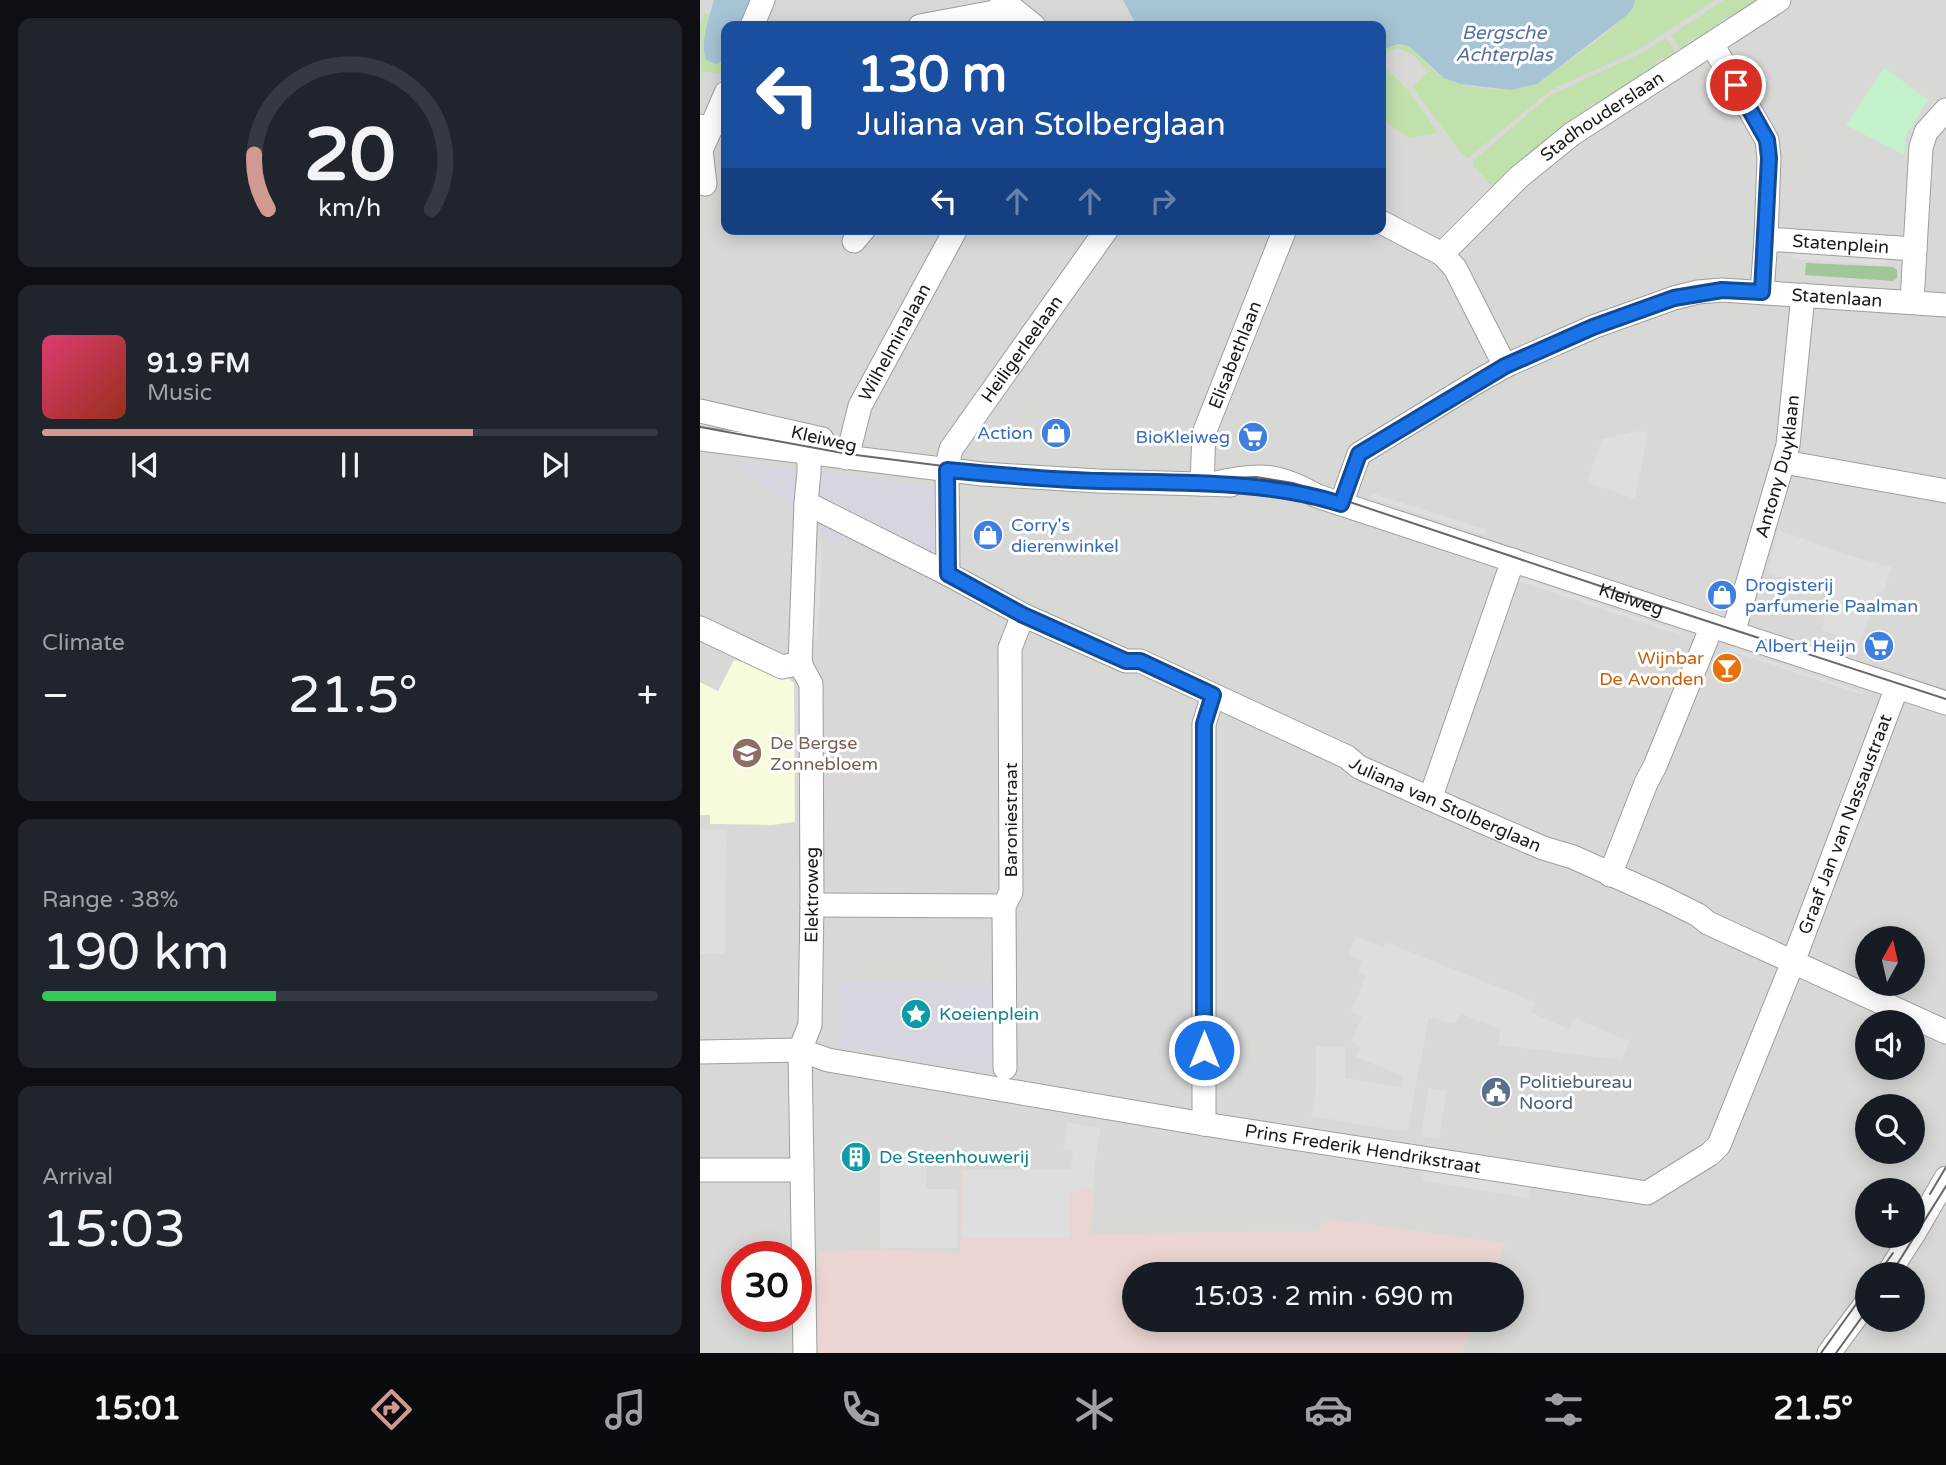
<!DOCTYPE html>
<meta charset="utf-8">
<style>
body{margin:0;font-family:"Varela Round",sans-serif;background:#20242c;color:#f1f3f6;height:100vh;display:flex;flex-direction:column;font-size:26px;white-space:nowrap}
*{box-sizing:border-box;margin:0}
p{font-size:23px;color:#9ea1a6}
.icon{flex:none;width:38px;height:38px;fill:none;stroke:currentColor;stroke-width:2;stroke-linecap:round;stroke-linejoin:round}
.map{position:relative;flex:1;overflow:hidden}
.details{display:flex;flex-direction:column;gap:18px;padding:18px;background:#0d0f14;width:700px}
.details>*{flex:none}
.hud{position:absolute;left:21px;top:21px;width:665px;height:214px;border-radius:14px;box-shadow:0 4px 18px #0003;background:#1a4fa0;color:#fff;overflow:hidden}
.needle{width:46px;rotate:8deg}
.buttons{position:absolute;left:1155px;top:926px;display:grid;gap:14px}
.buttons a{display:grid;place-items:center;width:70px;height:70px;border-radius:50%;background:#171b24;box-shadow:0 4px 18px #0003;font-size:35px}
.speed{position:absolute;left:21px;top:1241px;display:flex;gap:14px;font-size:35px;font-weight:700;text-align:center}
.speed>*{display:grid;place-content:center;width:91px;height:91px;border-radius:50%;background:#171b24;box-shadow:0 4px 18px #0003;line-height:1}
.speed .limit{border:10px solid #d22;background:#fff;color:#111}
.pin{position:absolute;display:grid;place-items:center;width:60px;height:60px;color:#fff;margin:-30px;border:4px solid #fff;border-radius:50%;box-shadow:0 2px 7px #0007}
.me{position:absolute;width:77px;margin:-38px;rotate:0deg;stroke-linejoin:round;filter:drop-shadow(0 0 5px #0008)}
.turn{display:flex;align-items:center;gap:24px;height:147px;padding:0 21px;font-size:32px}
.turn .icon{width:91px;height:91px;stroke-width:2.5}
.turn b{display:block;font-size:49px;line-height:60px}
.lanes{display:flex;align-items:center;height:66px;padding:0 21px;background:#0003;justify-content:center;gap:35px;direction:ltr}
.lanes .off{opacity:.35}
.big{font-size:52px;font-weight:600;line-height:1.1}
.details .card{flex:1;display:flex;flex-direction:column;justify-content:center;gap:10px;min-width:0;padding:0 24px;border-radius:14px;background:#20242c}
.details .dial{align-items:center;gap:0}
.dial svg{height:182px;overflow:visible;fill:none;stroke:#363941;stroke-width:7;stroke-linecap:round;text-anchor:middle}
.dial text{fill:#f1f3f6;stroke:none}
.song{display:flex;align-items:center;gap:21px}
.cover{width:84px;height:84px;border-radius:10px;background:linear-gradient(135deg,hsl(340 70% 55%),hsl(10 70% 35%))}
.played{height:7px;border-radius:4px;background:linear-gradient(90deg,#d29892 70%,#363941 70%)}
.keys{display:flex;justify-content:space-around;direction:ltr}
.heat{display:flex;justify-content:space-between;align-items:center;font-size:38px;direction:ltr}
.charge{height:10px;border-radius:5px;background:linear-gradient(90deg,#34c759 38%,#363941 0)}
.trip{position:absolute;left:422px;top:1262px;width:402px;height:70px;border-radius:35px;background:#171b24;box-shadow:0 4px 18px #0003;font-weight:600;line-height:70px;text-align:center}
.tabs{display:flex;height:112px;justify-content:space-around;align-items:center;background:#090b0e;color:#9ea1a6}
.tabs .icon{width:49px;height:49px}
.tabs .on{color:#d29892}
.tabs b{font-size:32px;color:#f1f3f6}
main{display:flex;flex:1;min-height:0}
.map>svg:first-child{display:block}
.residential{fill:#d8d8d7;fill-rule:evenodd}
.commercial{fill:#ead5d2}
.education{fill:#f7fadb}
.grass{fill:#c0e0ac}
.forest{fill:#a3c59b}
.park{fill:#c2f1cb}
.parking{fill:#dedede}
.plaza{fill:#d7d6e0}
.water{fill:#a6c4d4}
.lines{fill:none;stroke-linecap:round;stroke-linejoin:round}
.minor-casing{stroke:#9e9e9e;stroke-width:25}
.minor{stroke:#fff;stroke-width:23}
.tram{stroke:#686868;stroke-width:2}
.route-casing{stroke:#114b97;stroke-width:18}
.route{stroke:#1a73e8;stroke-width:12}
.labels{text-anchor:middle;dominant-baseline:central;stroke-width:6;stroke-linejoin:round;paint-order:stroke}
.street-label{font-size:18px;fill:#1a1a1a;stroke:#fff}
.shop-label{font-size:18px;fill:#366cbe;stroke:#fff;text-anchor:end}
.food-label{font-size:18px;fill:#c56008;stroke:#fff;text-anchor:end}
.education-label{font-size:18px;fill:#785e54;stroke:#fff;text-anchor:start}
.culture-label{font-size:18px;fill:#0d838f;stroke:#fff;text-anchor:start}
.service-label{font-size:18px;fill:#4e5e75;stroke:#fff;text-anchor:start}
.water-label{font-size:19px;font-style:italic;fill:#54719d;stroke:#fff}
</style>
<main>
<section class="details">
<div class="card dial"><svg viewBox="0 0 100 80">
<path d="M14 69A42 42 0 1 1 86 69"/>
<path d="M14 69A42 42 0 0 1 8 45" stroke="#d29892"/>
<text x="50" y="56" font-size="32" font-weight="700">20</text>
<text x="50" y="72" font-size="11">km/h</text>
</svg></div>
<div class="card">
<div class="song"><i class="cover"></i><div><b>91.9 FM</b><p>Music</p></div></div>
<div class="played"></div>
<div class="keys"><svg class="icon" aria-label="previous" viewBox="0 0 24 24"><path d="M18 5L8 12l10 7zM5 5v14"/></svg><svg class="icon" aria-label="pause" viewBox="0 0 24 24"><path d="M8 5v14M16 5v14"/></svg><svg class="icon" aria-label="next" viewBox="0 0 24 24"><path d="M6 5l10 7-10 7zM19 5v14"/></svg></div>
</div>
<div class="card"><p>Climate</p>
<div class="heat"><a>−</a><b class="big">21.5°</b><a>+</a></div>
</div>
<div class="card"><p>Range · 38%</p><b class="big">190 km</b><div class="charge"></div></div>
<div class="card"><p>Arrival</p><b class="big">15:03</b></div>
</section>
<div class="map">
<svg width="1246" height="1353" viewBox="0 0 1246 1353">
<rect width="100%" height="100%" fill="#ebe9e1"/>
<path class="residential" d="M 0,0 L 1246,0 L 1246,1353 L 0,1353 ZM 26,26 L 681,26 L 681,229 L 26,229 ZM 1167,938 L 1213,938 L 1213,984 L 1167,984 ZM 1167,1022 L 1213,1022 L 1213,1068 L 1167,1068 ZM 1167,1106 L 1213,1106 L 1213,1152 L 1167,1152 ZM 1167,1190 L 1213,1190 L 1213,1236 L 1167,1236 ZM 37,1256 L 96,1256 L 96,1316 L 37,1316 ZM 434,1274 L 812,1274 L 812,1320 L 434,1320 ZM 1167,1274 L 1213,1274 L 1213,1320 L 1167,1320 Z"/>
<polygon class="commercial" points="395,1169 391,1234 616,1231 629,1219 806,1243 794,1274 434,1274 434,1320 776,1320 762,1353 118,1353 118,1252 183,1249 260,1253 261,1170"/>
<polygon class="education" points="34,660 68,668 87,677 94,683 95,822 72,825 10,824 10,815 0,815 0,682 18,691"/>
<g class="grass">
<path d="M 935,0 L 1015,0 L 938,50 L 851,90 L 768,158 L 762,154 L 712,87 L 728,72 L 714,55 L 698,48 L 681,55 L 681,50 C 724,34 715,62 745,78 C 768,91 813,92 837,84 C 858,68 930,22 935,0 Z"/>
<polygon points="1024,0 1060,0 1029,20 1026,17 1018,22 1020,26 998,40 995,37 987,42 989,46 982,51 971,35"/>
<polygon points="4,13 10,15 7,23 20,63 26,59 26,75 3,71 2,80 0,27"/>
<polygon points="966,38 976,54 965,61 962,57 955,62 957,67 896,106 893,103 886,107 888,111 794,188 773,165 773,161 849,96 938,55"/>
<polygon points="681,64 708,90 738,133 709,138 681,119"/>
</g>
<polygon class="forest" points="1106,263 1193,267 1197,270 1197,278 1193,281 1105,275"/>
<polygon class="park" points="1184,67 1228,100 1206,135 1204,155 1146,125"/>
<g class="parking">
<polygon points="1093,248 1187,254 1186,265 1092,259"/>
<polygon points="936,431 948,433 935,499 887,482 902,439"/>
<polygon points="672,493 786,530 785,535 671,498"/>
<polygon points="1079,530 1147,555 1192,567 1183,593 1178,592 1160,643 1121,630 1132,594 1067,572"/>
<polygon points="122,543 118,638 106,649 109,554"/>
<polygon points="820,577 981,632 980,635 818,581"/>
<polygon points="1030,647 1164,692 1163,695 1028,650"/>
<polygon points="0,829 26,830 25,954 0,954"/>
<polygon points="657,937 684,947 686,942 835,1002 831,1013 869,1029 874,1018 929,1041 922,1060 799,1045 800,1029 762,1014 754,1024 729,1017 707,1132 611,1116 616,1089 616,1046 645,1047 645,1078 702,1087 703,1076 656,1057 660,1046 651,1042 662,1016 651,1011 666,976 658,972 662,961 648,955"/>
<polygon points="729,1088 746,1091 739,1139 721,1136"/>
<polygon points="368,1122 400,1128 392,1187 369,1193 369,1238 262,1238 263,1170 371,1169 373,1150 363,1148"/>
<polygon points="180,1153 226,1153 226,1189 257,1189 257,1248 180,1248"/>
<polygon points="724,1169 830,1186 828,1198 722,1181"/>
</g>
<g class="plaza">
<polygon points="37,462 236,487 241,585 234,590 232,582 152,541 147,543 141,540 128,547 126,538 120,534 114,537 91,519 92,509 90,506 34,465"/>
<polygon points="140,980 292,983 293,1063 285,1075 245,1064 138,1045"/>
</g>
<g class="water">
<path d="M 14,0 L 51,0 L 40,26 L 26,26 L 26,59 L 16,64 L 6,60 C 0,42 9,18 14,0 Z"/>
<polygon points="423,0 935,0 933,8 927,15 837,84 811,90 760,84 744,78 709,46 698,44 681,50 681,26 437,26"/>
</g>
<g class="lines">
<g class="minor-casing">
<g id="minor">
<polyline points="302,0 334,26"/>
<polyline points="52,26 63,0"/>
<polyline points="220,26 311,9"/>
<polyline points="1012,44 1067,140 1069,158 1066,239"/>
<polyline points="0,126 11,128 1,150 5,184"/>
<polyline points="11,128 26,93"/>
<polyline points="681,222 742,254 755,268 805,366"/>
<polyline points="154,241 164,229"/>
<polyline points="1215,249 1221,147 1226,132 1246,110"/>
<path id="s1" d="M 742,254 L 819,177 L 872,134 L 1079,0"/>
<path id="s2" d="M 1062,292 L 1066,239 L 1215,249 L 1212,302"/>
<polyline points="0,411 122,439"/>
<polyline points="0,439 282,474 398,481 531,485"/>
<path id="s3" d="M 147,458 L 160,406 L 256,229"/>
<polyline points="1084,462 1246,491"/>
<path id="s4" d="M 516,483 C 560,473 578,474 617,496 L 1246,703"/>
<path id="s5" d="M 502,484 L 504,433 L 585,229"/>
<path id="s6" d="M 106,503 L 248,574 L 323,615 L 426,661 L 440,661 L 647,757 L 659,767 L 767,815 L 843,848 L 873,857 L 962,897 L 998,915 L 1008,923 L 1246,1032"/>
<path id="s7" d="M 641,504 L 659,454 L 775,383 L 805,366 L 893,327 L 974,298 L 998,292 L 1022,290 L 1246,305"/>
<path id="s8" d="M 248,574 L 247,467 L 251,449 L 407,229"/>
<polyline points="0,628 82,667 101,663"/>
<path id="s9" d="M 1033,633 L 1088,445 L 1103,295"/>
<polyline points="730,799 813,560"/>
<polyline points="910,875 946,783 955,766 1012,626"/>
<polyline points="112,905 304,906"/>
<path id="s10" d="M 0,1052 L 100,1050 L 128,1060 L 504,1124 L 947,1193 L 1010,1154 L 1019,1145 L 1093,962 L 1197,687"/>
<polyline points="305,1068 304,906 311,892 310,648 323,615"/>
<polyline points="504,1124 504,724 513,695"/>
<polyline points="0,1170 102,1170"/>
<polyline points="1213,1235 1246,1178"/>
<polyline points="1188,1274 1212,1236"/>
<path id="s11" d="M 105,1353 L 100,1050 L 110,1025 L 112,905 L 111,684 L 100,664 L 106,503 L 109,472 L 109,436"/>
<polyline points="1129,1353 1167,1302"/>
</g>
</g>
<use href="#minor" class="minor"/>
<g class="tram">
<polyline points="0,427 148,454 283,471 503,479 556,477 593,483 927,595 1246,699"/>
<polyline points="529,487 584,492 612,498"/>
<polyline points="1230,1194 1246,1167"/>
<polyline points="1178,1274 1193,1253"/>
<polyline points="1191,1274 1246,1186"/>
<polyline points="1121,1353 1167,1289"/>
<polyline points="1136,1353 1167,1310"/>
</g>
</g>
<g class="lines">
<g class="route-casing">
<path id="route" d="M 504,1050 L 504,724 L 513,695 L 440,661 L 426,661 L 323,615 L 248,574 L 247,470 C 298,475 350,480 402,481 C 479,483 567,480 641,504 L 659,454 L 805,366 L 893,327 L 974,298 L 1022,290 L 1062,292 L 1069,158 L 1067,140 L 1036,85"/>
</g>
<use href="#route" class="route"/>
</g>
<defs>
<g id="shop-disc" transform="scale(1.575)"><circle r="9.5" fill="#3f7fe0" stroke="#fff"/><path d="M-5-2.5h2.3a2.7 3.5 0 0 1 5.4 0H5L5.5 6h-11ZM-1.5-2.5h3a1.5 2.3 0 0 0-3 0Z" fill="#fff"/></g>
<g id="supermarket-disc" transform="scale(1.575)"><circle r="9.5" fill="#3f7fe0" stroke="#fff"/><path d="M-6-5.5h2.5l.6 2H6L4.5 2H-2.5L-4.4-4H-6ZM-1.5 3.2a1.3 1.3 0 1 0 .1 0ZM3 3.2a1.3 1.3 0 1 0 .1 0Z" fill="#fff"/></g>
<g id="bar-disc" transform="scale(1.575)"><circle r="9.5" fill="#e8710a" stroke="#fff"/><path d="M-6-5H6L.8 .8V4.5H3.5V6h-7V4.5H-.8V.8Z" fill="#fff"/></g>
<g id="school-disc" transform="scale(1.575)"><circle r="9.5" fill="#8d6e63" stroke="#fff"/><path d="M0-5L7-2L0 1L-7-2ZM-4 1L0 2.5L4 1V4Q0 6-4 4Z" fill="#fff"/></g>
<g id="sight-disc" transform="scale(1.575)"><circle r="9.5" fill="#0f9aa8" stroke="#fff"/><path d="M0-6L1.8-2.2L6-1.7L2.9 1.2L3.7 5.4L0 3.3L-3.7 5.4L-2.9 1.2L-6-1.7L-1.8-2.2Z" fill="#fff"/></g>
<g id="civic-disc" transform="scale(1.575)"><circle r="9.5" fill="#5c6f8a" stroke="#fff"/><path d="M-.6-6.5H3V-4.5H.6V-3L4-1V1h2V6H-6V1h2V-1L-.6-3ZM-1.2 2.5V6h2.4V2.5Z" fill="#fff"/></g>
<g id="building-disc" transform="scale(1.575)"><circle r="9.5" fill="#0f9aa8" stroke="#fff"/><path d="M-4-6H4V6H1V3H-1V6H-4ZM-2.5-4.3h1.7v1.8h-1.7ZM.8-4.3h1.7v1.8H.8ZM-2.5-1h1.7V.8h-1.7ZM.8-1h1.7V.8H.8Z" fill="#fff"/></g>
</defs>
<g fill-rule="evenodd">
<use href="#shop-disc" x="356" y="433"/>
<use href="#supermarket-disc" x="553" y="437"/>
<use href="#shop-disc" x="288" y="535"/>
<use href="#shop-disc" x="1022" y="595"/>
<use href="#supermarket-disc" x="1179" y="646"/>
<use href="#bar-disc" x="1027" y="668"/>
<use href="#school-disc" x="47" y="753"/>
<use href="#sight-disc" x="216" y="1014"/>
<use href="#civic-disc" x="796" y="1092"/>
<use href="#building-disc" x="156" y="1157"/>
</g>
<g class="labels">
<g class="street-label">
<text stroke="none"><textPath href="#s1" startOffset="212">Stadhouderslaan</textPath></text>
<text stroke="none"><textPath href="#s2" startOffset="128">Statenplein</textPath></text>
<text stroke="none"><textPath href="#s7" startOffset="570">Statenlaan</textPath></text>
<text stroke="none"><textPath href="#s3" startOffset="126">Wilhelminalaan</textPath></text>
<text stroke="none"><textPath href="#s8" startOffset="248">Heiligerleelaan</textPath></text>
<text stroke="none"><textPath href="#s5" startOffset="135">Elisabethlaan</textPath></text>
<text transform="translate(124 439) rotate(13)">Kleiweg</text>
<text stroke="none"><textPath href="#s9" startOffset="173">Antony Duyklaan</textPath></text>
<text stroke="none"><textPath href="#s4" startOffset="436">Kleiweg</textPath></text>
<text stroke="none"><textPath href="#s6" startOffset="709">Juliana van Stolberglaan</textPath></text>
<text transform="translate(311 820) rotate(-90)">Baroniestraat</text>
<text stroke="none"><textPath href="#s10" startOffset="1391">Graaf Jan van Nassaustraat</textPath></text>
<text stroke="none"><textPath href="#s11" startOffset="460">Elektroweg</textPath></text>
<text stroke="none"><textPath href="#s10" startOffset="672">Prins Frederik Hendrikstraat</textPath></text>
</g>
<g class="shop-label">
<text x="333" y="433">Action</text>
<text x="530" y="437">BioKleiweg</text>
<text x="311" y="525" text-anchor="start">Corry's<tspan x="311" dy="21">dierenwinkel</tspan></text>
<text x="1045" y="585" text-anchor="start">Drogisterij<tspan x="1045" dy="21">parfumerie Paalman</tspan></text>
<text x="1156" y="646">Albert Heijn</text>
</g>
<g class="food-label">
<text x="1004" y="658">Wijnbar<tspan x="1004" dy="21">De Avonden</tspan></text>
</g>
<g class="education-label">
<text x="70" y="743">De Bergse<tspan x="70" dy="21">Zonnebloem</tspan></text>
</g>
<g class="culture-label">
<text x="239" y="1014">Koeienplein</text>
<text x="179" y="1157">De Steenhouwerij</text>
</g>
<g class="service-label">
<text x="819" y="1082">Politiebureau<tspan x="819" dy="21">Noord</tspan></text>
</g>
<g class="water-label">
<text x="804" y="33">Bergsche<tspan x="804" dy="22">Achterplas</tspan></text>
</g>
</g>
</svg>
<div class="buttons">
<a><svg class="needle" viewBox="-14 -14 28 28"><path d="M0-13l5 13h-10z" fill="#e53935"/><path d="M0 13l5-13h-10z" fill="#9ea1a6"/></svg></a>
<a><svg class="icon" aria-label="sound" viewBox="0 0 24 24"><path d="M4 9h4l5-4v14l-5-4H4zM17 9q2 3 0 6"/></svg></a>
<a><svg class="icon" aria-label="search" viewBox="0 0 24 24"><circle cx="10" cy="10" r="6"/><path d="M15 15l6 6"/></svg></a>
<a>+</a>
<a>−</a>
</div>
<div class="speed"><div class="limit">30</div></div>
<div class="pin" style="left:1036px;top:85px;background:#d93025"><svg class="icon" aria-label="arrive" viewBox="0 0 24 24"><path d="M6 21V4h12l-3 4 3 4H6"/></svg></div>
<svg class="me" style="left:504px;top:1050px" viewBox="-20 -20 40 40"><circle r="17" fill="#1a73e8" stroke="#fff" stroke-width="3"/><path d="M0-11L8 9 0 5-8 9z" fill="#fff"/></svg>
<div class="trip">15:03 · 2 min · 690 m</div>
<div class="hud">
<div class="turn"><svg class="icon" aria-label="left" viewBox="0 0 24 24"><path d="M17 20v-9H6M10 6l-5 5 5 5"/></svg><div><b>130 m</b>Juliana van Stolberglaan</div></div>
<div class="lanes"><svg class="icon" aria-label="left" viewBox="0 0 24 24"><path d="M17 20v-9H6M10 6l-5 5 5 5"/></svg><svg class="icon off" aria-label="ahead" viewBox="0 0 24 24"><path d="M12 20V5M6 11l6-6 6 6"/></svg><svg class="icon off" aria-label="ahead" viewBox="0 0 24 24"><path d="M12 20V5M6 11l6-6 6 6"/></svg><svg class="icon off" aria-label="right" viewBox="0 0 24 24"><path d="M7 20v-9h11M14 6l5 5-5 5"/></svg></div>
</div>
</div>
</main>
<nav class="tabs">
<b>15:01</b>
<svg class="icon on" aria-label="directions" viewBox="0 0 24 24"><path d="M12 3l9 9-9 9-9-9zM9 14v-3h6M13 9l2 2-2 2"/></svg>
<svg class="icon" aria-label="music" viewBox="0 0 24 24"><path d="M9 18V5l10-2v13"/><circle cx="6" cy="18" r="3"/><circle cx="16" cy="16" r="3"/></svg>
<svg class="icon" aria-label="phone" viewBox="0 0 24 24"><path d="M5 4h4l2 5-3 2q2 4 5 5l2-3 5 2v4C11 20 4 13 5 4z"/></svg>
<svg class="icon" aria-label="climate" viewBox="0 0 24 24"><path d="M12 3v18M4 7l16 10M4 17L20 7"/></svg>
<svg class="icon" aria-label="car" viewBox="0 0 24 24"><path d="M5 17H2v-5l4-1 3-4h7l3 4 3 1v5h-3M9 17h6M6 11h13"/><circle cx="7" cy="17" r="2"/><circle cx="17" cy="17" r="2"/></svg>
<svg class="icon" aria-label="filters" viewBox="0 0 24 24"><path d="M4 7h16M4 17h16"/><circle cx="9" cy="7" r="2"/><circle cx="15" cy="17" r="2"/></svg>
<b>21.5°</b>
</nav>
